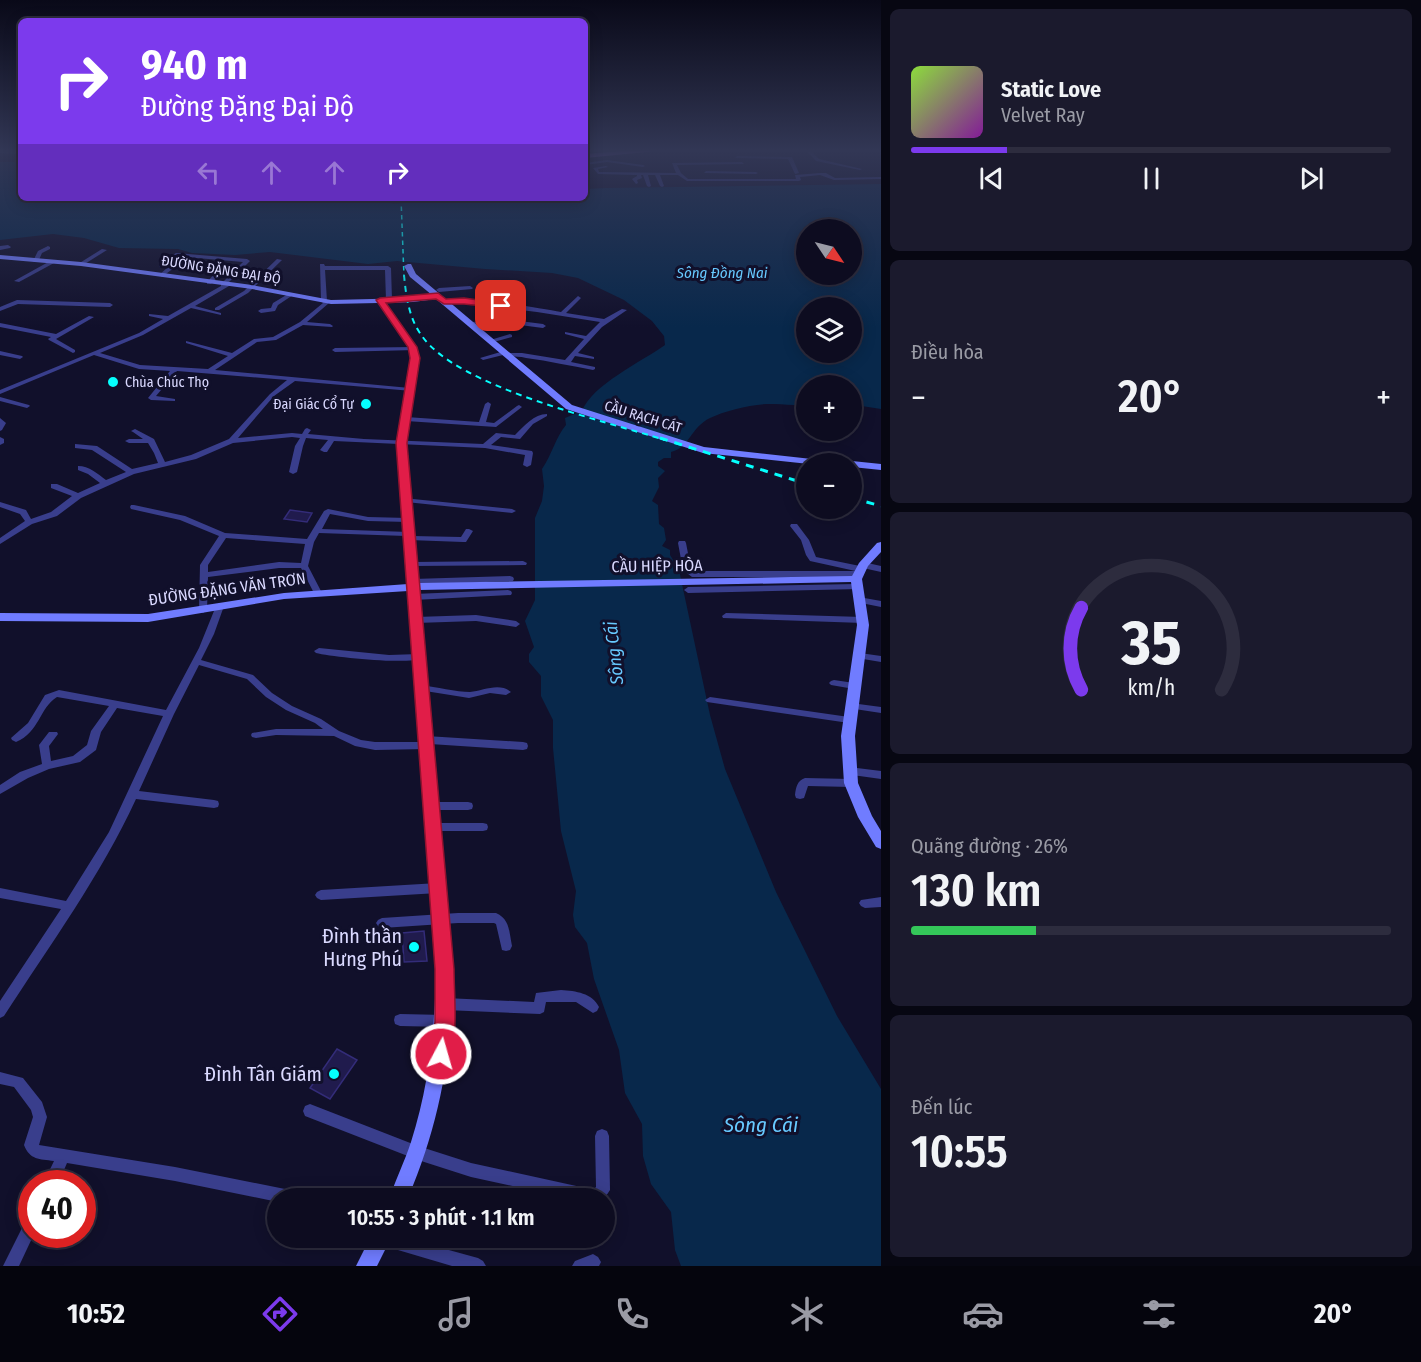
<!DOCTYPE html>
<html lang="vi">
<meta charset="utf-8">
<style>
body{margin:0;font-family:"Fira Sans Condensed",sans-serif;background:#1b1a2d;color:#f1f3f6;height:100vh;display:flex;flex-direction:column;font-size:22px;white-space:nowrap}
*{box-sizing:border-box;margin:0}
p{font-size:20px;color:#9a9ba5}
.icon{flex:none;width:33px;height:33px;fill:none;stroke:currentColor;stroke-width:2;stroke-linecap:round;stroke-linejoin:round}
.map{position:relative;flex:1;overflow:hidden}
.details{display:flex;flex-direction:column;gap:9px;padding:9px;background:#070712;width:540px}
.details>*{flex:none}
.banner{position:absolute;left:18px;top:18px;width:570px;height:183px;border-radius:9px;box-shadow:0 3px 15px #0003,0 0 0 2px #2d2c3e;background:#7c3aed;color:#fff;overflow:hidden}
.needle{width:39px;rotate:125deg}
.tools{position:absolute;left:796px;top:219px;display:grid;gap:12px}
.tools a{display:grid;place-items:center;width:66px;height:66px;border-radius:50%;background:#0d0c20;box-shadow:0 3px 15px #0003,0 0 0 2px #2d2c3e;font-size:30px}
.speed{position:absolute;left:18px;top:1170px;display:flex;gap:12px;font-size:30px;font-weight:700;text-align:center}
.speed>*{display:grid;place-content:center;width:78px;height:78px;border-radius:50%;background:#0d0c20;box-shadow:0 3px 15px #0003,0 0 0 2px #2d2c3e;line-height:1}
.speed .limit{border:9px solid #d22;background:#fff;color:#111}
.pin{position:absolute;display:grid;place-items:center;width:51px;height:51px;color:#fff;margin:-26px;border-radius:12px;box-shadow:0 3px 9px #0006}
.me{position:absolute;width:66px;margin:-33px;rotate:6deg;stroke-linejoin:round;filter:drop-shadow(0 0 4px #0008)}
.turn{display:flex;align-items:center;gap:21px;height:126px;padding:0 24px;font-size:27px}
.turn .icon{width:78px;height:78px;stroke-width:2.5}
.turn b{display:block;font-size:42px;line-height:51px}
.lanes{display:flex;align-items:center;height:57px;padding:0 24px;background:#0003;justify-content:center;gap:30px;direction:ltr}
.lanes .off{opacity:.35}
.big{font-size:45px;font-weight:600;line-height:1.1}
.details .tile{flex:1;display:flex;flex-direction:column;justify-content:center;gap:9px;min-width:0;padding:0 21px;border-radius:9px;background:#1b1a2d}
.details .dial{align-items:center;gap:0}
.dial svg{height:156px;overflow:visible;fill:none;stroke:#2d2c3e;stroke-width:7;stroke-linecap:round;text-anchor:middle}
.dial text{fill:#f1f3f6;stroke:none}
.song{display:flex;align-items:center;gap:18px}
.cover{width:72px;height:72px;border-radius:9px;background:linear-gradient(135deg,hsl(90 70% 55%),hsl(290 70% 35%))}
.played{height:6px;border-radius:3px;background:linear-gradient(90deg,#7c3aed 20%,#2d2c3e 20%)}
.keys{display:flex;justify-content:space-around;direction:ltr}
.heat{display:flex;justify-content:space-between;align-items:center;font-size:33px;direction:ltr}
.charge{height:9px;border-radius:4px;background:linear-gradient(90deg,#34c759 26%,#2d2c3e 0)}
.trip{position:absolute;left:267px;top:1188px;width:348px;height:60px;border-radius:30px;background:#0d0c20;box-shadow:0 3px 15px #0003,0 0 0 2px #2d2c3e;font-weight:600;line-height:60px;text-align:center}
.dock{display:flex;height:96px;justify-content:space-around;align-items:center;background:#05050d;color:#9a9ba5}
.dock .icon{width:42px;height:42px}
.dock .active{color:#7c3aed}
.dock b{font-size:27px;color:#f1f3f6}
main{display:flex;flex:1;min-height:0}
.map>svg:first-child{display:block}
.water{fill:#08284b;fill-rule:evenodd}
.building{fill:#201b4d;stroke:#332c79;stroke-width:1.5}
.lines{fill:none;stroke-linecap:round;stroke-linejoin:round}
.street{fill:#393e8c;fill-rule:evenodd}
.secondary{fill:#707cff;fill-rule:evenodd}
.primary{fill:#b360ff;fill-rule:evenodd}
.rail-far2{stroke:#05fffe;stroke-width:1.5;stroke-dasharray:4.5 4;stroke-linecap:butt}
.rail-far1{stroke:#05fffe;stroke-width:2;stroke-dasharray:6 5;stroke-linecap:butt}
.rail{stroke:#05fffe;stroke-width:3;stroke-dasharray:8 7;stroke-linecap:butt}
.route{fill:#e11d48;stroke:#92132f;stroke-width:1.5}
.poi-dot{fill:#05fffe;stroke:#11102b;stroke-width:2}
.labels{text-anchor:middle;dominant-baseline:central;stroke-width:6;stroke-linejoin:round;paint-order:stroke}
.far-street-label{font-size:14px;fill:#dad9ff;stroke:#11102b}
.far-poi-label{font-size:14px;fill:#dad9ff;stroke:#11102b;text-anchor:start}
.far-water-label{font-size:15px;font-style:italic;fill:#67c9ff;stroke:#11102b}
.street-label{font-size:16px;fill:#dad9ff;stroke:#11102b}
.water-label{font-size:18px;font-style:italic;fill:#67c9ff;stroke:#11102b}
.near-poi-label{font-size:20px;fill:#dad9ff;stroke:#11102b;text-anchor:end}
.near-water-label{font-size:21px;font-style:italic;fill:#67c9ff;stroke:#11102b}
</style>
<main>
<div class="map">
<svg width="881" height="1266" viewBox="0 0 881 1266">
<rect width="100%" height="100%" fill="#11102b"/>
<path class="water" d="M 0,162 L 21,162 L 21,198 L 379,198 C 390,208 410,202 425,198 L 585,198 L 585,189 L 606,188 L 881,184 L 881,409 L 855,405 L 852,403 L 852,386 L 807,386 L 807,405 C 795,406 786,404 774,404 C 756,403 726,410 710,418 C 691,427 689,448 671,452 L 671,458 L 664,458 L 658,462 L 658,466 L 665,471 L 658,478 L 659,487 L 652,501 L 658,505 L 659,524 L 664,528 L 666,540 L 662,546 L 670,550 L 670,555 L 679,570 L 710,715 L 725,769 L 776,892 L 837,1016 L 881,1089 L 881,1266 L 681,1266 L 675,1250 L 671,1212 L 651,1184 L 643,1156 L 642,1124 L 625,1093 L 619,1050 L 594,979 L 587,943 L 575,927 L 573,915 L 576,891 L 561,831 L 553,748 L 553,720 L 541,696 L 541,676 L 529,662 L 529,654 L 534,647 L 525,621 L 535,600 L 535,518 L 542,501 L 544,486 L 542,469 C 552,455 555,438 566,425 L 565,418 L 582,411 C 592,385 641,362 665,345 L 664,336 L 652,321 L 624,300 L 578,278 L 552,273 L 485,269 L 397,261 L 368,264 L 270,252 L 235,255 L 192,253 L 178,249 L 119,248 L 84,238 L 53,234 L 0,240 ZM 807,230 L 852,230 L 852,274 L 807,274 ZM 807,308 L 852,308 L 852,352 L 807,352 Z"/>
<g class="building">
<polygon points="290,510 312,513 307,522 284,519"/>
<polygon points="424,931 427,961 404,962 402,933"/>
<polygon points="337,1049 357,1060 330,1099 310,1088"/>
</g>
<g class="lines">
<g class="street">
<polygon points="805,149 826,149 824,151 812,152 819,159 862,169 860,170 816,161"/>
<polygon points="0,151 21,152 21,154 0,153"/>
<polygon points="737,156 792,157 799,173 795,174 788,159 735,158"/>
<polygon points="607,160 643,165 645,166 643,167 607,162 585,165 585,163"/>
<polygon points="742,162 744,164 677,165 681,173 688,179 796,179 795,175 820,173 826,173 835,178 881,177 881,179 834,180 820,175 800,177 801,180 799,181 687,181 678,175 660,175 664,186 662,187 660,186 655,175 648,175 651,186 649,187 647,186 643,175 641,175 642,178 637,180 638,183 636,184 632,179 637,176 637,175 598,174 593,168 606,166 608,167 598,169 599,172 676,173 672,163"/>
<polygon points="706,171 756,172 758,173 756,174 704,173"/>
<polygon points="8,245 11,247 10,248 0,250 0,246"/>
<polygon points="48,246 50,247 50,249 42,253 38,262 34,262 33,261 38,251"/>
<polygon points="102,249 107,250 83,265 78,264"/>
<path d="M 176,253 L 247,259 L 250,261 L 228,283 L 230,285 L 229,286 L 195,306 L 221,313 L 221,315 L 191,308 L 143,335 L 100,353 L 140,365 L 208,369 L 228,356 L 186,343 L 186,341 L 232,353 L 254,339 L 273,337 L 300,322 L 323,303 L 321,301 L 320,264 L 324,264 L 325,266 L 388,266 L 391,268 L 392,300 L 389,302 L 386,300 L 385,270 L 325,270 L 327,301 L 329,303 L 307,322 L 330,324 L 333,326 L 332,327 L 303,325 L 276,340 L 257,342 L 215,370 L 410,388 L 412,389 L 412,391 L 295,381 L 274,396 L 238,438 L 292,433 L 302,434 L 305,429 L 307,428 L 311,430 L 308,434 L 364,439 L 483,444 L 496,433 L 515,435 C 524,426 534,414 547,414 L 547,416 L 533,424 L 520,439 L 501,437 L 491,445 L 532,451 L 533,453 L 531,465 L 527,467 L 523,465 L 525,455 L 485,448 L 334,441 L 327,452 L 324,452 L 320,450 L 328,440 L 306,438 L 303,446 L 297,472 L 293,474 L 289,472 L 295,446 L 300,438 L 292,437 L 233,443 L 196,459 L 134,474 L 81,498 L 57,516 L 32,524 L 0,544 L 0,538 L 25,521 L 20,514 L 0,507 L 0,502 L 26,510 L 31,519 L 51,512 L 72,496 L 51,488 L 51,484 L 57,484 L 78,493 L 100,483 L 88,474 L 78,470 L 78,466 C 89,466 98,474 106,480 L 126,472 L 92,450 L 75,448 L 75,444 L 97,446 L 132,469 L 158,463 L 154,453 L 148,443 L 129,443 L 125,441 L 129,439 L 143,439 L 133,432 L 131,431 L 135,429 L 154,439 L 165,462 L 191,455 L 229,439 L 270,394 L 287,380 L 177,371 L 156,396 L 175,399 L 175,401 L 151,400 L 148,398 L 170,371 L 139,369 L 94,355 L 0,394 L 0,390 L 139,333 L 163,319 L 149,316 L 149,314 L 168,316 L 221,286 L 221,284 L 243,262 L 174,256 L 173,255 Z"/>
<polygon points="277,259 282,260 248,293 219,310 215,310 215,308 244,291"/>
<polygon points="52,260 55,262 54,263 19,282 14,281"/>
<polygon points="161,264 175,267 162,277 159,275 167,268 159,267 159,265"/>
<polygon points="220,268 225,269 211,284 207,284 207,282"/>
<polygon points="470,286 473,288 472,289 439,292 436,290 439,288"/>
<polygon points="288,294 293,295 278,305 275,311 261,313 258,311 261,309 271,308 273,303"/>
<path d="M 578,296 L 581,298 L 566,313 L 604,319 L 622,309 L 627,310 L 602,327 L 578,353 L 594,357 L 594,359 L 575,356 L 571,362 L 595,367 L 595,369 L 593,370 C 571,366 549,361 526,358 C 519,356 510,358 503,355 L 483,360 L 480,358 L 504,351 L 507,353 L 522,353 L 565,360 L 584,339 L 565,334 L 565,332 L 586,336 L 600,322 L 537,312 L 464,303 L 444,303 L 441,301 C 458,294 538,308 561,312 Z"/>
<polygon points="17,300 110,303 113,305 110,307 18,304 0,311 0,307"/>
<polygon points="89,316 94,317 56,339 75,350 75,352 73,353 49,340 48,339 51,337 0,327 0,323 56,334"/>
<polygon points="512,320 543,324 546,326 543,328 512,324 471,326 468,324 471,322"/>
<polygon points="510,334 512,335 512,337 490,343 487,341"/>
<polygon points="414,347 416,348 416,350 335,352 332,350 335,348"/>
<polygon points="0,351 22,356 23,357 20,359 0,355"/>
<polygon points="0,397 29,405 30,406 27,408 0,401"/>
<polygon points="488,402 491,404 486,422 494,423 517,406 519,405 522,407 496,427 406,421 403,419 406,417 479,422 485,404"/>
<polygon points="0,418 6,423 2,430 0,431"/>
<polygon points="0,437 4,439 4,443 0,445"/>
<polygon points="403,498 512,509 516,511 512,513 406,502 402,500"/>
<path d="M 131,505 L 134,505 L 185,516 L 225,533 L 307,539 L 324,511 L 328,509 L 368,517 L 408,518 L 412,520 L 408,522 L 368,521 L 330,514 L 322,529 L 409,532 L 412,532 L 413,534 L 412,536 L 461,537 L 466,529 L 469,529 L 473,531 L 466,542 L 463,542 L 409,540 L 406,540 L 405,538 L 406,536 L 319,533 L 314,542 L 308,566 L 322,593 L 321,595 L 315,595 L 301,568 L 279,568 L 208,577 L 207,610 L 203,613 L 199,610 L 200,565 L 219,536 L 180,520 L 131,509 L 130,507 ZM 226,538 L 305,544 L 301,563 L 279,562 L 208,572 L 208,565 Z"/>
<polygon points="791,524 797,524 809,540 816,557 860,566 860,563 863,562 881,566 881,572 863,568 863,571 860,572 810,561 806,555 801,540 790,526"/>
<polygon points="679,541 685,541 686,543 691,569 694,571 857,571 861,574 857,577 692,577 683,570 678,543"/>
<polygon points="523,561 527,563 526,565 412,566 408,564 412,562"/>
<polygon points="510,576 513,577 514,579 513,581 413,585 409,582 413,579"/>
<polygon points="856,584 860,587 859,589 688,593 684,590 688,587"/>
<polygon points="508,590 511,591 512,593 511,595 414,600 410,597 414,594"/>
<polygon points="859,597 881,601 881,607 856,602 855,600"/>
<path d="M 220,603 L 224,606 L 214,634 L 201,660 L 253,675 L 272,693 L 292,706 L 321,719 L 339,731 L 361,740 L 375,742 L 422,742 L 422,738 L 426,736 L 523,742 L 527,743 L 528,746 L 527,749 L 523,750 L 430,744 L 430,748 L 426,749 L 375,750 L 355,746 L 334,736 L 276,735 L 256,738 L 252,737 L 251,735 L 252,733 L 276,729 L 323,729 L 315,723 L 286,710 L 266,697 L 247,679 L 199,665 L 174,714 L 139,791 L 214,800 L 218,801 L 219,804 L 218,807 L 214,808 L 136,799 C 101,875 50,945 4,1016 L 0,1018 L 0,1001 L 61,909 L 0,898 L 0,888 L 66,901 L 109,832 L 163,716 L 117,708 L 101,732 L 96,750 L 80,762 L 49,769 L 28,778 L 0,794 L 0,785 L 20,772 L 42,764 L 39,745 L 49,732 L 57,732 L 58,734 L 49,746 L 51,761 L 73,756 L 87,745 L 91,731 L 109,706 L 57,697 C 39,708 40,732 16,742 L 12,740 L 11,738 L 28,723 L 45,695 L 59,690 L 166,710 L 199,648 L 216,606 Z"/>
<polygon points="726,613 863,617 867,620 863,623 723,618 722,616"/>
<polygon points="476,615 516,621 520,624 516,627 476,621 416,623 412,620 416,617"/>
<path d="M 319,648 L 389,655 L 419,654 L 424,657 C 412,666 333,657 316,653 L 314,651 Z"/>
<polygon points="860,653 881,656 881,662 857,658 855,656 857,654"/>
<polygon points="834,680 854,683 859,686 854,689 831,685 829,683 831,681"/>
<path d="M 422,685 C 435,687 457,692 470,692 C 483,691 499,682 511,692 L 506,695 L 490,693 L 469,698 L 419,690 L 417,688 Z"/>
<polygon points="710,697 849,717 852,718 854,720 852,722 849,723 707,702 705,700"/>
<polygon points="851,703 881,707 881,713 848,708 846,706 848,704"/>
<polygon points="849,767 881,771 881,779 845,774 844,771 845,768"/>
<path d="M 805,778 L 851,779 L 855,780 L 856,783 L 855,786 L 851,787 L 808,786 L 804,798 L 800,799 L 796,798 L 795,795 C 796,787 797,781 805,778 Z"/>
<polygon points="431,802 468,802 472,803 473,806 472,809 468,810 431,810 427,809 426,806 427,803"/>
<polygon points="433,823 483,823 487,824 488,827 487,830 483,831 433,831 429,830 428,827 429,824"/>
<polygon points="438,883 442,885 444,888 442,891 438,893 321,900 317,898 315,895 317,892 321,890"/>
<polygon points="881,897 881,907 865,908 861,906 859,903 861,900"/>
<path d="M 458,913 L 496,913 C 510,919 509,932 512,946 L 510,950 L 506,951 L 502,950 L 496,924 L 494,923 L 458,923 L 382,928 L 378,926 L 376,923 L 378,920 L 382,918 Z"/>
<path d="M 561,990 C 576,991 592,993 599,1007 L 597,1011 L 593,1013 L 576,1002 L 546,1002 L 544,1012 L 540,1014 L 445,1010 L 441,1008 L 439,1004 L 441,1000 L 445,998 L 534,1002 L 536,993 Z"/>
<polygon points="400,1014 445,1015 450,1017 451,1021 450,1025 445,1027 400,1026 395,1024 394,1020 395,1016"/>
<path d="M 0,1072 L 23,1078 L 42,1102 L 47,1117 L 39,1145 L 175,1167 L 295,1191 L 300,1193 L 302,1198 L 278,1198 L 278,1202 L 175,1181 L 67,1163 L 58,1184 L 43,1184 L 54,1161 C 39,1159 30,1160 24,1145 L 33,1117 L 31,1110 L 14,1087 L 0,1084 Z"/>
<polygon points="310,1104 418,1146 471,1163 590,1189 594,1189 596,1187 595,1136 597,1131 602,1129 607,1131 609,1136 610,1190 604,1199 568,1198 471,1177 418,1160 305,1116 303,1111 305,1106"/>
<polygon points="32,1216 32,1234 34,1234 19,1266 3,1266 27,1218"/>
<polygon points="374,1238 405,1238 478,1258 483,1261 486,1266 452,1266 381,1245 376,1243"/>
<polygon points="593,1254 598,1257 601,1262 599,1266 572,1266 575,1261"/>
</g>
<g class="secondary">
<polygon points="406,198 412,198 408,203 405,201"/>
<path d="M 0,255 L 81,262 L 252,285 L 331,300 L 413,298 L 432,295 L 410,277 L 404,266 L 408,264 L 411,264 L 416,274 L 572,405 L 704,447 L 848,463 L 852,461 L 881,464 L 881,470 L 852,467 L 852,464 L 809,464 L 703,453 L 566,409 L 436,299 L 413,302 L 386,303 L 416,347 L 419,359 L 407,443 L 419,583 L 852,576 L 859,563 L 877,543 L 881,542 L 881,552 L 868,566 L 862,579 L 869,625 L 855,736 L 858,783 L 872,816 L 881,831 L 881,849 L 876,847 L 858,817 L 844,783 L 841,736 L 857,625 L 851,582 L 419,590 L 452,969 C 453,1051 440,1122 408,1198 L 390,1198 C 395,1180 405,1161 411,1142 C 429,1086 435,1028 436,969 L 408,591 L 284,599 L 148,622 L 0,621 L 0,613 L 148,614 L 284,593 L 408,584 L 397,443 L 411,359 L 408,347 L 378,303 L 331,304 L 252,289 L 81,266 L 0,259 Z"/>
<polygon points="370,1238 391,1238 377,1266 356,1266"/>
</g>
<polygon class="primary" points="644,149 677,149 585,158 585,154"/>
<polyline class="rail-far2" points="401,198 404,277"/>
<path class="rail-far1" d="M 404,275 C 406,296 409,319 422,336 C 457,387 605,421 665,440"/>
<g class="rail">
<polyline points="660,438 807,484"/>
<polyline points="852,498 881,506"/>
</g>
</g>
<linearGradient id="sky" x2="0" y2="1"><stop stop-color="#090918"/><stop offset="0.46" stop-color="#323755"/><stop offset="1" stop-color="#323755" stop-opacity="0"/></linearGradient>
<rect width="881" height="327" fill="url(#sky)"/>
<path class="route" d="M 438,293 L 446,299 L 464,298 L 501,303 L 506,306 L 501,308 L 464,304 L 444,304 L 436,299 L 386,303 L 417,347 L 420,358 L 407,443 L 454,969 C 454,996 459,1037 448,1061 L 441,1063 L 434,1061 L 431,1054 L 435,1022 L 435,969 L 396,443 L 410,358 L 408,347 L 376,300 L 380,298 Z"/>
<g class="poi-dot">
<circle cx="113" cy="382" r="6"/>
<circle cx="366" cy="404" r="6"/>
<circle cx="414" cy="947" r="6"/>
<circle cx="334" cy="1074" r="6"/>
</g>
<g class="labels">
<g class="far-street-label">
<text transform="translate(221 270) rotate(9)">ĐƯỜNG ĐẶNG ĐẠI ĐỘ</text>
<text transform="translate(643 417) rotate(17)">CẦU RẠCH CÁT</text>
</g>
<g class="far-poi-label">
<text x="125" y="382">Chùa Chúc Thọ</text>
<text x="354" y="404" text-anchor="end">Đại Giác Cổ Tự</text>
</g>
<g class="far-water-label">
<text x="722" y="273">Sông Đồng Nai</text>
</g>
<g class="street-label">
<text transform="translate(657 566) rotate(-1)">CẦU HIỆP HÒA</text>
<text transform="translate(227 589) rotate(-8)">ĐƯỜNG ĐẶNG VĂN TRƠN</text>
</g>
<g class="water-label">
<text transform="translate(614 653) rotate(-96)">Sông Cái</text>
</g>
<g class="near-poi-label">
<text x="402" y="936">Đình thần<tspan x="402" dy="23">Hưng Phú</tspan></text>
<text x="322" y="1074">Đình Tân Giám</text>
</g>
<g class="near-water-label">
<text x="761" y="1125">Sông Cái</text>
</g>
</g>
</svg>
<div class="tools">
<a><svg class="needle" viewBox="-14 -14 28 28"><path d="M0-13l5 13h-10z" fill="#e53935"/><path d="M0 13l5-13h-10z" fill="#9a9ba5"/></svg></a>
<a><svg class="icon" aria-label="layers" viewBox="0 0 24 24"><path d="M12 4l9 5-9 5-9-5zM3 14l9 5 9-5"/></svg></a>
<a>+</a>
<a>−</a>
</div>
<div class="speed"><div class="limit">40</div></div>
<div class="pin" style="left:501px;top:306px;background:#d93025"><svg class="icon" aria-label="arrive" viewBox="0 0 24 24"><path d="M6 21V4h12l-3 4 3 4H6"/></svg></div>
<svg class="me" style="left:441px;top:1054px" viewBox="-20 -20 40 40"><circle r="17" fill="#e11d48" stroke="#fff" stroke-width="3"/><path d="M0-11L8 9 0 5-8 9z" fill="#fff"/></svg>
<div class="trip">10:55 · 3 phút · 1.1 km</div>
<div class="banner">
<div class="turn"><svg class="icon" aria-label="right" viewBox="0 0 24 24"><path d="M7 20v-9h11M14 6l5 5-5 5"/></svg><div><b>940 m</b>Đường Đặng Đại Độ</div></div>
<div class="lanes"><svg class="icon off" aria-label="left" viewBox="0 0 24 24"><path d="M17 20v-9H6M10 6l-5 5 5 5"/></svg><svg class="icon off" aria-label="ahead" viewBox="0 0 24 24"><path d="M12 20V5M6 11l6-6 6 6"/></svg><svg class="icon off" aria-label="ahead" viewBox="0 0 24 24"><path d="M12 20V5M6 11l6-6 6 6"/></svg><svg class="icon" aria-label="right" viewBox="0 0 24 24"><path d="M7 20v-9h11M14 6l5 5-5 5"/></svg></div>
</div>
</div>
<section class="details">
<div class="tile">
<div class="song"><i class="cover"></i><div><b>Static Love</b><p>Velvet Ray</p></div></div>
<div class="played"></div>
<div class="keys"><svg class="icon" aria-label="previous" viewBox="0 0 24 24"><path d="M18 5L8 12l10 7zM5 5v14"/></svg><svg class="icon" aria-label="pause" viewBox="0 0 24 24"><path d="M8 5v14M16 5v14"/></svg><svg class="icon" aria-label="next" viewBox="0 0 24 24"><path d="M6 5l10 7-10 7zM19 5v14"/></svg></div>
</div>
<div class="tile"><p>Điều hòa</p>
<div class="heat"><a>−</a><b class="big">20°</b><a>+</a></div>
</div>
<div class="tile dial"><svg viewBox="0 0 100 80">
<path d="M14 69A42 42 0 1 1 86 69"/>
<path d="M14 69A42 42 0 0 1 14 27" stroke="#7c3aed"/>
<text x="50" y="56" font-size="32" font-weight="700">35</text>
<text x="50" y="72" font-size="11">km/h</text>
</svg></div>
<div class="tile"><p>Quãng đường · 26%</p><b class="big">130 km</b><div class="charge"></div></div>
<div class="tile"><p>Đến lúc</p><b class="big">10:55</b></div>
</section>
</main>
<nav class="dock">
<b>10:52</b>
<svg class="icon active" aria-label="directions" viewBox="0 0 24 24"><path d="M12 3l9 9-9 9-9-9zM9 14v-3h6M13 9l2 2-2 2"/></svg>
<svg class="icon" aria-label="music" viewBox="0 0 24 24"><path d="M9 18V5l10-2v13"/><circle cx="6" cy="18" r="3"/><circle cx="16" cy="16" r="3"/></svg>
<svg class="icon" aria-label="phone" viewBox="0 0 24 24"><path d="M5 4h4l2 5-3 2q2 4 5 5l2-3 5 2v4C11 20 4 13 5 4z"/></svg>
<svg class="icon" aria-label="climate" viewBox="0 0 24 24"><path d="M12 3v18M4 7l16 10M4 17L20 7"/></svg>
<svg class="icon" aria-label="car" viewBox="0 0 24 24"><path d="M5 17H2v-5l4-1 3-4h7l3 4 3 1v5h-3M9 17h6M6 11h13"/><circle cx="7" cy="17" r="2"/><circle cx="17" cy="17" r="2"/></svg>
<svg class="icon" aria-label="filters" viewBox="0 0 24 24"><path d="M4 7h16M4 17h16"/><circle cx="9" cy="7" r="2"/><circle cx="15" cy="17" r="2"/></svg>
<b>20°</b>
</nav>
